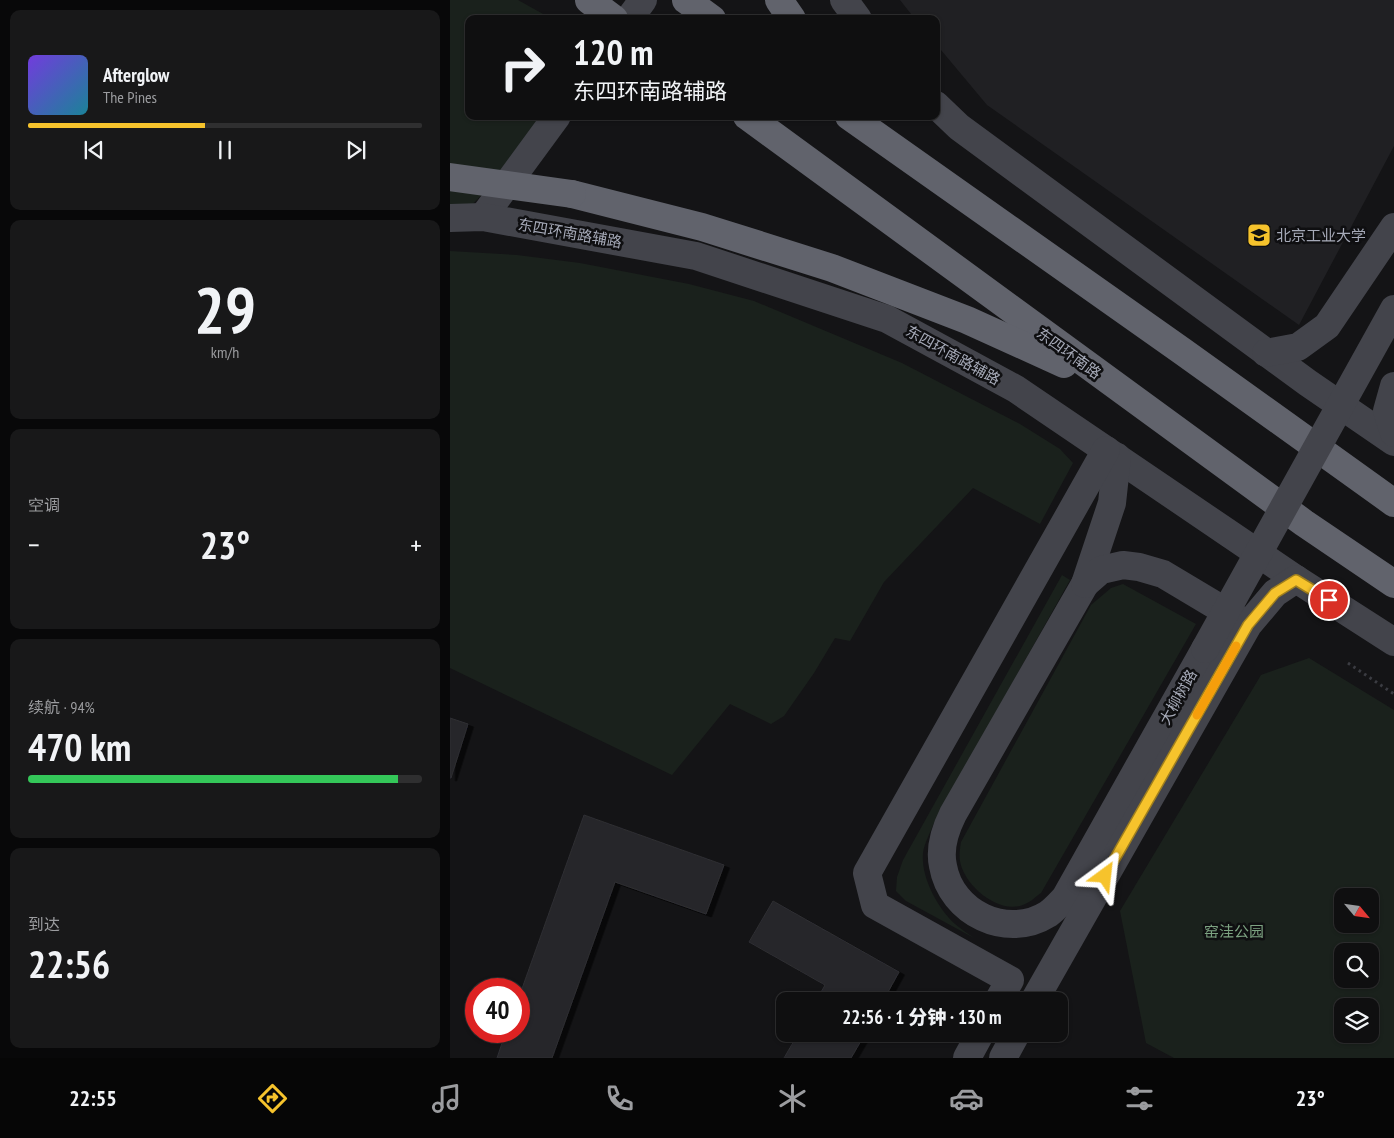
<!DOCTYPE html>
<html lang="zh">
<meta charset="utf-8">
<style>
body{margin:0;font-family:"PT Sans Narrow","Noto Sans SC",sans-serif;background:#181819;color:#f1f3f6;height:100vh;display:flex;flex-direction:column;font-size:19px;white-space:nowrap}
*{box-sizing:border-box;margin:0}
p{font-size:16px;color:#9b9c9f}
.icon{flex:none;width:28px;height:28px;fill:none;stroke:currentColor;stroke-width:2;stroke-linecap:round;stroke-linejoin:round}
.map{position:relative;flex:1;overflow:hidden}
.side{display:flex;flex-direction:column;gap:10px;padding:10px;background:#080809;width:450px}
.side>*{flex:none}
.guide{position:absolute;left:15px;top:15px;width:475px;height:105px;border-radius:10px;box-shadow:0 1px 4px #0004,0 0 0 1px #2f2f30;background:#0f0f10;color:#f1f3f6;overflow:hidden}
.needle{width:32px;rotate:119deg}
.tools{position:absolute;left:884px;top:888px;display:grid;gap:10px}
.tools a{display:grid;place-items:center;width:45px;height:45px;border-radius:10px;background:#0f0f10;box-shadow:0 1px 4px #0004,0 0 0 1px #2f2f30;font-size:25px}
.speed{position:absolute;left:15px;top:978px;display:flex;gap:10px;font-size:25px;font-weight:700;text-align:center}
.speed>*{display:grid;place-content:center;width:65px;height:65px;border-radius:50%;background:#0f0f10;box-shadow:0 1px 4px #0004,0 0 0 1px #2f2f30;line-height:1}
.speed .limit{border:8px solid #d22;background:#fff;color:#111}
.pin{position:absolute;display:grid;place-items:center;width:42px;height:42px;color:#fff;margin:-21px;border:2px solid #fff;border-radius:50%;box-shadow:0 1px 5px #0007}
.me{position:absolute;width:55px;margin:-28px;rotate:30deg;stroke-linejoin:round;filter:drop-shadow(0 0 4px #0008)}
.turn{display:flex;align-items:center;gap:18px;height:105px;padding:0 25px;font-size:22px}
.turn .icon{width:65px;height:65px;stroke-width:2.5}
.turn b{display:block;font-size:35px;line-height:42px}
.big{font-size:38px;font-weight:800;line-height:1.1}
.side .card{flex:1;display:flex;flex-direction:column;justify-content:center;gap:8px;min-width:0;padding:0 18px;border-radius:10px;background:#181819}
.side .dial{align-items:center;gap:0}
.dial b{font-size:65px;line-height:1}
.song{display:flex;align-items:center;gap:15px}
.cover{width:60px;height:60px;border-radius:8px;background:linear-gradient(135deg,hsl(260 70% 55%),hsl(190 70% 35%))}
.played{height:5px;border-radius:2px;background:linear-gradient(90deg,#f6c32c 45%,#2f2f30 45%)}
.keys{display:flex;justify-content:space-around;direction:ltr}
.heat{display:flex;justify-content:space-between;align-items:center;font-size:28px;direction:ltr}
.charge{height:8px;border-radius:4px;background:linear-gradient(90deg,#34c759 94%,#2f2f30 0)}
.trip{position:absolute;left:326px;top:992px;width:292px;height:50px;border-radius:10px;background:#0f0f10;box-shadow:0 1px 4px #0004,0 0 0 1px #2f2f30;font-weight:800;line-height:50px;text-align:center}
.tab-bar{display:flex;height:80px;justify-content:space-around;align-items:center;background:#060606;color:#9b9c9f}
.tab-bar .icon{width:35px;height:35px}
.tab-bar .on{color:#f6c32c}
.tab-bar b{font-size:22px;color:#f1f3f6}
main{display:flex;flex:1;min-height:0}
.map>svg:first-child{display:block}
.built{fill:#202023}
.green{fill:#1a211c;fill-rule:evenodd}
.building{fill:#27272a;stroke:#2e2e32;filter:url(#shadow)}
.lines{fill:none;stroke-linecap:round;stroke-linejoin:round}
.path{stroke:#3b3c42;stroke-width:3;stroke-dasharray:2.5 4;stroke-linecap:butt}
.secondary{stroke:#43444b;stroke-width:28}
.highway{stroke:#61636c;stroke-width:28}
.secondary-bridge{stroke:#43444b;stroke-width:28}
.highway-bridge{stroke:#61636c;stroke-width:28}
.route-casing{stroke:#a07f1d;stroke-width:12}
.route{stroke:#f6c32c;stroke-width:9}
.slow{stroke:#f59e0b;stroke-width:9}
.labels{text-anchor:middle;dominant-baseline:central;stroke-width:5;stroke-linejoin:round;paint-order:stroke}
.street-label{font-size:15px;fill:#a5a9b7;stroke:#0f0f11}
.poi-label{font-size:15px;fill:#a5a9b7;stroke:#0f0f11;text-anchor:start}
.park-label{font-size:15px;fill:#7ca281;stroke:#0f0f11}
</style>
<main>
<section class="side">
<div class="card">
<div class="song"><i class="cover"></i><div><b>Afterglow</b><p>The Pines</p></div></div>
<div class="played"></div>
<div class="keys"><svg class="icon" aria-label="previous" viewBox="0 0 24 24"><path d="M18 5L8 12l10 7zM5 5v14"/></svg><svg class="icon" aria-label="pause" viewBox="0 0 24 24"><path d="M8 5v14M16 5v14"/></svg><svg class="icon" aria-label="next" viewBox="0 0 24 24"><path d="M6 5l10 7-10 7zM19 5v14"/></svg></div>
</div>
<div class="card dial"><b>29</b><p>km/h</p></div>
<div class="card"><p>空调</p>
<div class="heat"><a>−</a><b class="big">23°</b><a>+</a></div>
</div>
<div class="card"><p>续航 · 94%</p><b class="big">470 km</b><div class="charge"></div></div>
<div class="card"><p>到达</p><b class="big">22:56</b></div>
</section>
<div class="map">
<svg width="944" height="1058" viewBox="0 0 944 1058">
<defs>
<filter id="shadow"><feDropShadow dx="5.5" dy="3" stdDeviation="0" flood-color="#0009"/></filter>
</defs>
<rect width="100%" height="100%" fill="#141416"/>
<polygon class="built" points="450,0 944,0 944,146 849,325 537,105 486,44 486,19 465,19"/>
<g class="green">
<polygon points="0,0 68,0 102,19 19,19 19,116 94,116 58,167 21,206 0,208"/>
<polygon points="0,251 67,255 130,263 239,284 304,301 452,363 570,424 610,449 623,463 590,524 523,488 434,582 400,641 385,638 364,673 334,716 321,724 280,704 222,775 0,668"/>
<path d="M 612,575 L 620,580 L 484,823 C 480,833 474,844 473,853 C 471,876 485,902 499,918 C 506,926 516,932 524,938 L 456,901 L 446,891 L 447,877 L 453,860 Z"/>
<path d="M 673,584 L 746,624 L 591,893 C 586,896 581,902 575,904 C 550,916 514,886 510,861 C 509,855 510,848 511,842 L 641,605 L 661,588 Z"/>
<path d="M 859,658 L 944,710 L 944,1058 L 724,1058 L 696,1043 L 670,911 L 811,675 ZM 920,896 L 920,924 L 892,924 L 892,896 ZM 920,951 L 920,979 L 892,979 L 892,951 ZM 920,1006 L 920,1034 L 892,1034 L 892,1006 Z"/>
</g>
<g class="building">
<polygon points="0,718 18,724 1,778 0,778"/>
<polygon points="134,815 274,865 256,914 165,882 102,1058 47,1058 56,1031 69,1031 69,997"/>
<polygon points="323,901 449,972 433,1001 366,1001 375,985 299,942"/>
<polygon points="348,1034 415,1034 401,1058 334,1058"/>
</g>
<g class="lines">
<polyline class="path" points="898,663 944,694"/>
<g class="secondary">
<polyline points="394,0 408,19"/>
<polyline points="179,19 193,0"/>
<polyline points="486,105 509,127 858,383 944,442"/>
<polyline points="33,217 107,116"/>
<polyline points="0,218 33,217 246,256 437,319 566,389 846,579 944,642"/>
<polyline points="816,353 848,347 877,326 944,227"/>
<polyline points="944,386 937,411 944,433"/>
<path d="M 667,457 L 662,503 L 635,584 L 503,814 C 495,830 489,848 493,866 C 501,913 557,940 598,914 C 604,910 610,903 615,898 L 755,649"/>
<polyline points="635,584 651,570 673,565 689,567 713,574 795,623"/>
<polyline points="548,1001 560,980 425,905 417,873 656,450"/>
<polyline points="584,1001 798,625 825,593 846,579"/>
<polyline points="517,1058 530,1034"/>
<polyline points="553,1058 566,1034"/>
</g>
<g class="highway">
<polyline points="139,0 164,19"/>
<polyline points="236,0 262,19"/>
<polyline points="329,0 342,19"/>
<polyline points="297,116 854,523 944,584"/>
<polyline points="399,116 732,351 944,503"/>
<polyline points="122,194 252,227 382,268 517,320 614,364"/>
</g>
<polyline class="secondary-bridge" points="755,649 944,309"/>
<polyline class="highway-bridge" points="0,177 122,194"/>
</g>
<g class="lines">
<g class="route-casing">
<polyline id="route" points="655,876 798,625 825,593 846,580 879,600"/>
</g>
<use href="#route" class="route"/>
<polyline class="slow" points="747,715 786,646"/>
</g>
<defs>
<g id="university-square" transform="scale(1.25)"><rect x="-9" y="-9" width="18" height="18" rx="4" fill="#f6c32c" stroke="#0f0f11"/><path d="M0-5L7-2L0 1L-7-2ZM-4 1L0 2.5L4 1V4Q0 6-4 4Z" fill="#111"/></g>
</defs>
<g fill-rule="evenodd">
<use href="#university-square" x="809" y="235"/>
</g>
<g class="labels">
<g class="street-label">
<text transform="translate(120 233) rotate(10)">东四环南路辅路</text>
<text transform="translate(619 353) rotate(36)">东四环南路</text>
<text transform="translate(503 355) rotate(29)">东四环南路辅路</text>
<text transform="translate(728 697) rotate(-61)">大柳树路</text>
</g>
<g class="poi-label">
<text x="826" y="235">北京工业大学</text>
</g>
<g class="park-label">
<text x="784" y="931">窑洼公园</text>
</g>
</g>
</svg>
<div class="tools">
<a><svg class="needle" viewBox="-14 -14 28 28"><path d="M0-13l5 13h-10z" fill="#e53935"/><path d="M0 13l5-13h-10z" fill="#9b9c9f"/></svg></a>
<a><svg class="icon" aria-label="search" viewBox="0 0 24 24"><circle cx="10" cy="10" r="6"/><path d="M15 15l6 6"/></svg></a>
<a><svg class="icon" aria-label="layers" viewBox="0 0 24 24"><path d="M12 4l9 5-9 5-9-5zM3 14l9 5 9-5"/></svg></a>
</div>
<div class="speed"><div class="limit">40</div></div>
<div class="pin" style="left:879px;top:600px;background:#d93025"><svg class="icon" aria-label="arrive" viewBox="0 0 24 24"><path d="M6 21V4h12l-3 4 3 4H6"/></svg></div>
<svg class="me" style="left:655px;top:876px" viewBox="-20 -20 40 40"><path d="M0-17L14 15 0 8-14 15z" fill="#f6c32c" stroke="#fff" stroke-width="4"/></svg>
<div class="trip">22:56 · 1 分钟 · 130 m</div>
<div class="guide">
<div class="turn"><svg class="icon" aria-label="right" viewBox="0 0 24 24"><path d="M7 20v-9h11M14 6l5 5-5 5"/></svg><div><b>120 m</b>东四环南路辅路</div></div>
</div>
</div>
</main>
<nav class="tab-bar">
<b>22:55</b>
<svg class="icon on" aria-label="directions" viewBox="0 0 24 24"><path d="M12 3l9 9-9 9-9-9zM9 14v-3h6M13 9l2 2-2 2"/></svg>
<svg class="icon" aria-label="music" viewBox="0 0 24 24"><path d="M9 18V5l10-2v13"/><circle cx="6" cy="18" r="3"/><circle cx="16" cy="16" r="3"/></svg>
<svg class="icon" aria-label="phone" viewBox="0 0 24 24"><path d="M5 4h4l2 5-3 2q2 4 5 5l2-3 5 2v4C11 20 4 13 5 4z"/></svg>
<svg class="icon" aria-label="climate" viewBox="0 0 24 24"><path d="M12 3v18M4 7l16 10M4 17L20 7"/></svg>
<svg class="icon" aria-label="car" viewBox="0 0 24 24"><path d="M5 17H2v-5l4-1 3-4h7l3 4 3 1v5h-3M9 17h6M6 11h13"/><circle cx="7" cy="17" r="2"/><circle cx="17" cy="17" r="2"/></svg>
<svg class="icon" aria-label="filters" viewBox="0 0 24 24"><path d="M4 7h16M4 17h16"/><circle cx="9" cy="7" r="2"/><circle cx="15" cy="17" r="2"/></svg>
<b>23°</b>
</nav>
